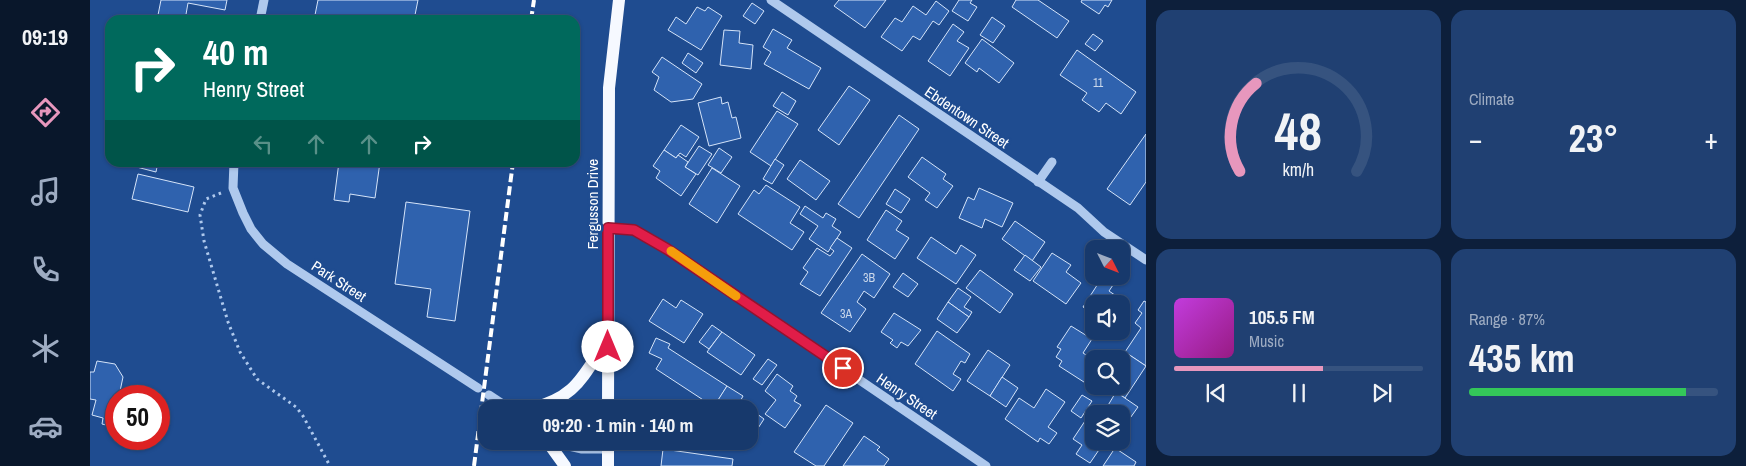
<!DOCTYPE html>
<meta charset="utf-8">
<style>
body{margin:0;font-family:"Archivo Narrow",sans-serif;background:#204072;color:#f1f3f6;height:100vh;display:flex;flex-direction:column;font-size:19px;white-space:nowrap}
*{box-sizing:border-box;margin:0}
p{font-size:16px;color:#9eacc2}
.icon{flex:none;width:28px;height:28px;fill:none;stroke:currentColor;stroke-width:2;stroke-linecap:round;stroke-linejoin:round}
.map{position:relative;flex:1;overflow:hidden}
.side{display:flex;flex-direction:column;gap:10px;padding:10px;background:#0d1f3b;width:600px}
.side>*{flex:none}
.banner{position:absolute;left:15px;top:15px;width:475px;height:152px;border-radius:15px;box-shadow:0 1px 4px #0004,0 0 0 1px #36537f;background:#00695c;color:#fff;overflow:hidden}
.needle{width:32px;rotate:132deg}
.controls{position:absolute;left:995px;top:240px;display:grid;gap:10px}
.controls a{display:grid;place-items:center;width:45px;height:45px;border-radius:10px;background:#17396c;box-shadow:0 1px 4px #0004,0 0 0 1px #36537f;font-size:25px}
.speed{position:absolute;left:15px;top:385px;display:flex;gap:10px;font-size:25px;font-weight:700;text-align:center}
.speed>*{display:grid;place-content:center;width:65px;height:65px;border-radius:50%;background:#17396c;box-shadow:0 1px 4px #0004,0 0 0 1px #36537f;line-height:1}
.speed .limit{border:8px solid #d22;background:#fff;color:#111}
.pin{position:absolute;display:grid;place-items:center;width:42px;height:42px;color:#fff;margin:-21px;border:2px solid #fff;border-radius:50%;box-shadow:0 1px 5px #0007}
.me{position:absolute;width:55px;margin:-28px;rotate:0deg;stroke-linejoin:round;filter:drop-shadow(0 0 4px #0008)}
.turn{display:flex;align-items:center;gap:18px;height:105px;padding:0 15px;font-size:22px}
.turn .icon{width:65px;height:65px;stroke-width:2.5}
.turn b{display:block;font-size:35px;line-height:42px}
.lanes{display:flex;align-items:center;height:48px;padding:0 15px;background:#0003;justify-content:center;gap:25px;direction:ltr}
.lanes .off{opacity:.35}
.big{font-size:38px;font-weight:700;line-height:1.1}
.side .widget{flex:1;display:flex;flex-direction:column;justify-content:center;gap:8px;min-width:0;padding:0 18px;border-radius:15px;background:#204072}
.side .dial{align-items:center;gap:0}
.dial svg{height:130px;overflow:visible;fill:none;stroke:#36537f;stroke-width:7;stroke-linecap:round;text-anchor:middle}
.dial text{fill:#f1f3f6;stroke:none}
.song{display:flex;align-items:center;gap:15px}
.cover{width:60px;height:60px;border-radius:8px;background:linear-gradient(135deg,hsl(290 70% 55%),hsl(310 70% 35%))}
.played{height:5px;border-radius:2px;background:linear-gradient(90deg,#e797bd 60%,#36537f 60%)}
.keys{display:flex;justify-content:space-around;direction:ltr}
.heat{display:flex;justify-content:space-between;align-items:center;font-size:28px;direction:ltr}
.charge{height:8px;border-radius:4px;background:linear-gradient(90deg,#34c759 87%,#36537f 0)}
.side .tiles{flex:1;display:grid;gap:10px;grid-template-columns:repeat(2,1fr)}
.trip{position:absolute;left:388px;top:400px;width:280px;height:50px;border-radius:15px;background:#17396c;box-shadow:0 1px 4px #0004,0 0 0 1px #36537f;font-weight:700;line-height:50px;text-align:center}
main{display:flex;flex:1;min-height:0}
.tab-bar{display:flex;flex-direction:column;width:90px;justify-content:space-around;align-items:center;background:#09172b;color:#9eacc2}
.tab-bar .icon{width:35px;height:35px}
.tab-bar .active{color:#e797bd}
.tab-bar b{font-size:22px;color:#f1f3f6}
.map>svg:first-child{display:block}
.building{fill:#2f62ae;stroke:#d5e4f9}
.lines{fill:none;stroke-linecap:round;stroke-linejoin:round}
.path{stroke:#afc9ed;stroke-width:3;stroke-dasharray:2.5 4;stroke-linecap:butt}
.minor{stroke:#afc9ed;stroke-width:9}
.major{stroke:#f6f9ff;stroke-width:12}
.rail{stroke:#fff;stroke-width:4;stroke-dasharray:9 4;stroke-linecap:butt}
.route-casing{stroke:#92132f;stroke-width:12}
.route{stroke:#e11d48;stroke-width:9}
.slow{stroke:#f59e0b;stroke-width:9}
.labels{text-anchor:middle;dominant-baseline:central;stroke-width:5;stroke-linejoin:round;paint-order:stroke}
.number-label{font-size:12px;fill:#cbd8eb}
.street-label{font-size:15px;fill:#fff;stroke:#1f4c90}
</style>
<main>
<nav class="tab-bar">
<b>09:19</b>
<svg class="icon active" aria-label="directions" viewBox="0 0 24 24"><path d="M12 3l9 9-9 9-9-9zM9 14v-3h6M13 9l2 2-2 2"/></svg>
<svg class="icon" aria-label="music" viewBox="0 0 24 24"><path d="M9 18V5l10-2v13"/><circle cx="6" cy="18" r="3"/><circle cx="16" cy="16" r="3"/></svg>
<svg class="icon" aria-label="phone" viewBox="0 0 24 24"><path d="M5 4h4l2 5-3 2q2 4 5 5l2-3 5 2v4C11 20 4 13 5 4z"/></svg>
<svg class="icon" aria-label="climate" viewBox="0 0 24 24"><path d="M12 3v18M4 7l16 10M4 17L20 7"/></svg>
<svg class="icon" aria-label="car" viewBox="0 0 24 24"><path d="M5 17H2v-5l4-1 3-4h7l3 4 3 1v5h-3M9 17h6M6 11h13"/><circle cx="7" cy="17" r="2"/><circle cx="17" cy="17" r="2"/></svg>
</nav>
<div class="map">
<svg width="1056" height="466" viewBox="0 0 1056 466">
<rect width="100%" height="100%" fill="#1f4c90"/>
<g class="building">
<polygon points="71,0 137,0 135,10 98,3 95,20 67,20"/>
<polygon points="228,0 328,0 324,20 224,20"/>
<polygon points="749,0 796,0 775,28 744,6"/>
<polygon points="869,0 882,0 880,3 887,7 878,21 862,11"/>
<polygon points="926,0 948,0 979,21 967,38 922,7"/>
<polygon points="992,0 1022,0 1018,7 1015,5 1009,14 991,2"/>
<polygon points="846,1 859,11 849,25 843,21 830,40 823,36 812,51 791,37 805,18 812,22 823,6 836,15"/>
<polygon points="662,3 674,11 665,24 653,16"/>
<polygon points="607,7 615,11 618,7 632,16 611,50 578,30 586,17 596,24"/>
<polygon points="902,17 915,26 903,43 890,35"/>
<polygon points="863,24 874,32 867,41 879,48 860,76 838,61"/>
<polygon points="683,29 702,40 697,48 731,68 719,89 674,64 681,52 673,47"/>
<polygon points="634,30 650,31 649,43 663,45 661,69 630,65"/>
<polygon points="1003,34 1013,41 1005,51 995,44"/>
<polygon points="892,39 924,63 909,83 889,68 887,72 875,63"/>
<polygon points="987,50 1046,92 1031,114 1016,103 1009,112 992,100 997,93 970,75"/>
<polygon points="598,53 613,63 606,73 592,63"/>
<polygon points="572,57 612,84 603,99 581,102 564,90 569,77 562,72"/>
<polygon points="759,86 780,100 749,145 728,130"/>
<polygon points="692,92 706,101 698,115 683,106"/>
<polygon points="631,97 632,104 638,102 642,118 646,117 651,138 619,146 608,103"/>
<polygon points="687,111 708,124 681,166 660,152"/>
<polygon points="809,115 829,129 769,218 748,204"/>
<polygon points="591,125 609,137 596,157 590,153 586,158 574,150"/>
<polygon points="1056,134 1056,182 1040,205 1017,189"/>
<polygon points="609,146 622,154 608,175 595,167"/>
<polygon points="629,148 642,157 631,173 618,165"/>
<polygon points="574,150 586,158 588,155 598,162 595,167 606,174 591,196 566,178 570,171 563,166"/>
<polygon points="832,157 856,174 853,179 863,186 847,208 835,200 840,193 818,177"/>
<polygon points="685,159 694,165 682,184 673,179"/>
<polygon points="710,160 740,181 726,200 697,179"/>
<polygon points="27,162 68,162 66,172"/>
<polygon points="249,162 290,162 285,198 260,194 259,202 244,200"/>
<polygon points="622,168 650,186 627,223 599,204"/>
<polygon points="48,174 104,187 98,212 42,199"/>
<polygon points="676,185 710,207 700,223 714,232 702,250 648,214 664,190 669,194"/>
<polygon points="889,188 923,203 912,227 895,219 892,228 869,218 878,197 884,200"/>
<polygon points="805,189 820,199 811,213 796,204"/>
<polygon points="316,202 380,211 365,321 337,317 341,289 305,284"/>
<polygon points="715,206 733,218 736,213 746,219 742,226 751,232 738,252 719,239 728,226 710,214"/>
<polygon points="796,210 812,221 806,230 819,238 805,259 777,240"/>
<polygon points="925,221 955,242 942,261 912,239"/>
<polygon points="841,237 866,254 871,245 886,255 866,284 827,258"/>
<polygon points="747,238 762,248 730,296 710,284 718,272 713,268 727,248 740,256 744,251 740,248"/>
<polygon points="962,253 981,265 976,272 991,283 976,304 943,281"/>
<polygon points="772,254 800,274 784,298 774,291 767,302 776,309 760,332 731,313"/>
<polygon points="935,255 951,267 940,281 924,270"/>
<polygon points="890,270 923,294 910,313 876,288"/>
<polygon points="813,273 828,284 818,297 803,287"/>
<polygon points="1013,276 1022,276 1027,279 1019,291 1032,300 1029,304 1004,304 1004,314 993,307"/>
<polygon points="868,288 881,297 874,307 882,312 879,317 858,302"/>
<polygon points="573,299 586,308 591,300 613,314 594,343 559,321"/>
<polygon points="1054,301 1056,302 1056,366 1035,352 1051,328 1045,323 1052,313 1048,310"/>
<polygon points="858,302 879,317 867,333 847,319"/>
<polygon points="804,313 831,330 818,346 811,342 807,348 800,343 803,340 791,332"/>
<polygon points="622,325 632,332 619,349 609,342"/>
<polygon points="981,326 1002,339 993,353 1001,358 997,363 1004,368 1004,373 997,384 969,366 972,361 966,357 971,349 967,347"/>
<polygon points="847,331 880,354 875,363 871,361 863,374 871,379 863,391 825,364"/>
<polygon points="632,332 665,355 651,375 617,352"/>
<polygon points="566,338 580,344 578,348 637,386 624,407 566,369 572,359 559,353"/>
<polygon points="898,350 920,365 900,396 877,381"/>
<polygon points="1035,352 1056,366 1035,398 1018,386 1031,386 1030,359"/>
<polygon points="678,359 687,365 672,385 663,379"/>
<polygon points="7,361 25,364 33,377 29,396 26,396 26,408 20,426 12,424 13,418 2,415 6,400 0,399 0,372 4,372"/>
<polygon points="687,374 703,386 700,391 707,396 704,401 711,405 695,428 675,414 686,400 675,391"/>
<polygon points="912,377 928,388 916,407 900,396"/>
<polygon points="637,386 653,396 646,409 628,400"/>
<polygon points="956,389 975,402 958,427 967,433 959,444 950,438 948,442 915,419 929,398 944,408"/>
<polygon points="1026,392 1048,407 1038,421 1031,417 1031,414 1027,414 1017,407"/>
<polygon points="992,395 1002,401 991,418 981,411"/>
<polygon points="736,405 763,423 734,466 726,466 704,452"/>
<polygon points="659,408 674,419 659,442 657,441"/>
<polygon points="1003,409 1010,414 1004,414 1004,441 1015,441 1000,463 986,454 992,445 983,439"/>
<polygon points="774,436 790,447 787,450 799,459 794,466 753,466"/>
<polygon points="1025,448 1046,462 1044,466 1013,466"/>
<polygon points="573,449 643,459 642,466 571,466"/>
</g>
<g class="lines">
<polyline class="path" points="131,193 116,199 110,215 114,241 138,322 150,352 167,379 206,407 213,416 240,466"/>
<g class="minor">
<polyline points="681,0 988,208 1014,232 1056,260"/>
<polyline points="170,20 174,0"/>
<polyline points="144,162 143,188 153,213 161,229 173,244 197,264 388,388"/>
<polyline points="948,182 962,162"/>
<polyline points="518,229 544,230 577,249 896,466"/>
<polyline points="399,395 420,409"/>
<polyline points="457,441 492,449 518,449"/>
</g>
<g class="major">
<path d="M 440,409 C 488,397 492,376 518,339"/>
<polyline points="518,409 519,88 529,0"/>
<polyline points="457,441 475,466"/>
<polyline points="518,441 518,466"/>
</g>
<g class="rail">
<polyline points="441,20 444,0"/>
<polyline points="384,466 423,162"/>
</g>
</g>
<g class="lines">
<g class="route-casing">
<polyline id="route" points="518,347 518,228 544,230 577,249 753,368"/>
</g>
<use href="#route" class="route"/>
<polyline class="slow" points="581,251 646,296"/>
</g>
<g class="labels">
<g class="number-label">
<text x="1008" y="83">11</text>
<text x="779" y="278">3B</text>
<text x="756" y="314">3A</text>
</g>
<g class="street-label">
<text transform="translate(877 117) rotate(34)">Ebdentown Street</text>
<text transform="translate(502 204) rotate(-90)">Fergusson Drive</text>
<text transform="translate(249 281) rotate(33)">Park Street</text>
<text transform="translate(817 396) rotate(34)">Henry Street</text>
</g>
</g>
</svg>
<div class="controls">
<a><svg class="needle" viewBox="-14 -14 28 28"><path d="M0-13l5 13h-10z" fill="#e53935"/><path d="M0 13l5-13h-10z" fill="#9eacc2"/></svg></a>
<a><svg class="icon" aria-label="sound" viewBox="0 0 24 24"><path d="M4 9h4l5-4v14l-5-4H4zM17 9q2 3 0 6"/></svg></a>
<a><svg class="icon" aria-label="search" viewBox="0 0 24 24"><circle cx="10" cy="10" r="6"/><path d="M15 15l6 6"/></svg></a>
<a><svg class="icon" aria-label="layers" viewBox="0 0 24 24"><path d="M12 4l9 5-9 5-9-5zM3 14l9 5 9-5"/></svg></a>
</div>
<div class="speed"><div class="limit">50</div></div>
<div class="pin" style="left:753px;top:368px;background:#d93025"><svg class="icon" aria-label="arrive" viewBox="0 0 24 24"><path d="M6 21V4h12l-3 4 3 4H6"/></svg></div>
<svg class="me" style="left:518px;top:347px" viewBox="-20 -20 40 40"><circle r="19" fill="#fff"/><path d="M0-13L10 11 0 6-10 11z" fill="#e11d48"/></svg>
<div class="trip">09:20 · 1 min · 140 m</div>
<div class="banner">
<div class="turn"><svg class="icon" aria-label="right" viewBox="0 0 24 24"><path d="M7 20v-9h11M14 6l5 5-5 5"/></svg><div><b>40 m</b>Henry Street</div></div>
<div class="lanes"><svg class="icon off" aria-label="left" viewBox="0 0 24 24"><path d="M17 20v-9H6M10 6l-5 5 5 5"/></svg><svg class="icon off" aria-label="ahead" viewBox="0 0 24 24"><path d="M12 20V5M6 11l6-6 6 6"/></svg><svg class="icon off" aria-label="ahead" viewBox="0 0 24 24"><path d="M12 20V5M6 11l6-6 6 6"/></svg><svg class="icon" aria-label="right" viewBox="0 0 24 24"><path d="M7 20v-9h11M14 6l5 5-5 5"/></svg></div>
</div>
</div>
<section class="side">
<div class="tiles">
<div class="widget dial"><svg viewBox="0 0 100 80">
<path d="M14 69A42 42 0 1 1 86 69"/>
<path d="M14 69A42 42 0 0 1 24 15" stroke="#e797bd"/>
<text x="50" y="56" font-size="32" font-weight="700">48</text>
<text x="50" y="72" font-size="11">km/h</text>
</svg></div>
<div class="widget"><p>Climate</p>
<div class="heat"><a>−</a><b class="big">23°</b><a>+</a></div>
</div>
<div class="widget">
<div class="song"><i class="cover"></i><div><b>105.5 FM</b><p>Music</p></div></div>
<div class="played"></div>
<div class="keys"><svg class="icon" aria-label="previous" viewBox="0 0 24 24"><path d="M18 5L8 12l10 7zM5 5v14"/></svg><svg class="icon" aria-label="pause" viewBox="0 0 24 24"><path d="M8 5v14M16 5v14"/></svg><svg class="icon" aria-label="next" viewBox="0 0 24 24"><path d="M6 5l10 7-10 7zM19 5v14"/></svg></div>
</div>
<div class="widget"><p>Range · 87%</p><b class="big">435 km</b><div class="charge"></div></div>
</div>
</section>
</main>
